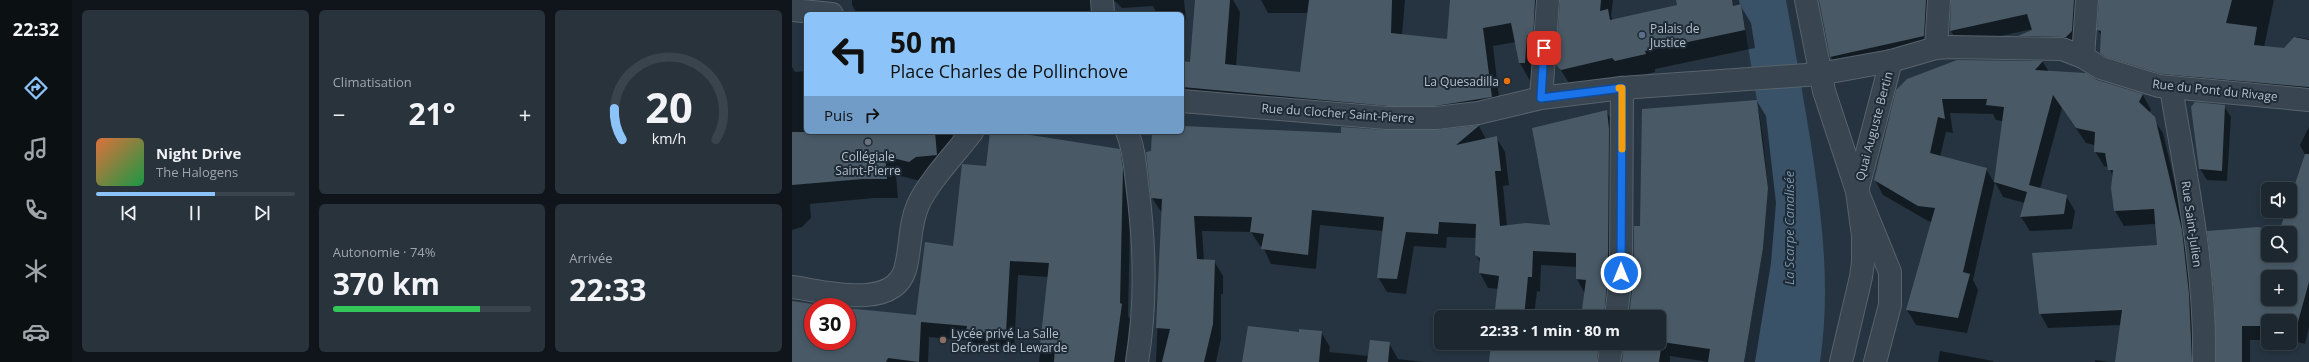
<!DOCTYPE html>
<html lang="fr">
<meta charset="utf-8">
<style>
body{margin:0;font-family:"Open Sans",sans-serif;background:#29333c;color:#f1f3f6;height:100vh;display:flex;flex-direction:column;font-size:15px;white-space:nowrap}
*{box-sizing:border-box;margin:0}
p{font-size:13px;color:#a0a5ab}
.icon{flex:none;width:22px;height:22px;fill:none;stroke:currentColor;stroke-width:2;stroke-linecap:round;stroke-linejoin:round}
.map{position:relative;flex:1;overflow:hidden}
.side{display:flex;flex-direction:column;gap:10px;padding:10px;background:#0f151a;width:720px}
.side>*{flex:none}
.guide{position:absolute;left:12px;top:12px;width:380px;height:122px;border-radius:6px;box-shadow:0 2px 6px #0003,0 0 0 1px #3a444c;background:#8cc4f9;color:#111;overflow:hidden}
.controls{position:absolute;left:1469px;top:182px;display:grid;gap:8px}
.controls a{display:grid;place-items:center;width:36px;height:36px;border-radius:6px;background:#1c2730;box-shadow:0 2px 6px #0003,0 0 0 1px #3a444c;font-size:20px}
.speed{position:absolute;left:12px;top:298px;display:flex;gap:8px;font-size:20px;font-weight:700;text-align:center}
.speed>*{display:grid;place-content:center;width:52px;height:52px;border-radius:50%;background:#1c2730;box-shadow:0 2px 6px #0003,0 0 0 1px #3a444c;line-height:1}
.speed .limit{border:6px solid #d22;background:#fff;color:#111}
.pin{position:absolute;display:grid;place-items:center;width:34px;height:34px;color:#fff;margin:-17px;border-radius:8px;box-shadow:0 2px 6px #0006}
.me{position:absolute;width:44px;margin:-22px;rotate:0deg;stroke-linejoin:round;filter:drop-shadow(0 0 3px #0008)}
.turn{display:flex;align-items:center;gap:14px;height:84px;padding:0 20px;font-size:18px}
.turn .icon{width:52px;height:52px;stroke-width:2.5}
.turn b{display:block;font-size:28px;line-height:34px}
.then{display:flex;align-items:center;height:38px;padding:0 20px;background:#0003;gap:8px;font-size:15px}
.big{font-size:30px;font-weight:700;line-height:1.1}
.side .widget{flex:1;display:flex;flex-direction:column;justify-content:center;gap:6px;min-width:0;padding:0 14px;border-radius:6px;background:#29333c}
.side .dial{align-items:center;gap:0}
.dial svg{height:104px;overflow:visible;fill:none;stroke:#3a444c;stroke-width:7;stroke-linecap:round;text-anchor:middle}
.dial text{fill:#f1f3f6;stroke:none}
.song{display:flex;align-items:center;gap:12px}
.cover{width:48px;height:48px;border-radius:6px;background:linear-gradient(135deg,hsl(20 70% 55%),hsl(140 70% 35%))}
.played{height:4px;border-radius:2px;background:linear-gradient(90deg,#8cc4f9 60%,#3a444c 60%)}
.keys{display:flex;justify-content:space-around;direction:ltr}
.heat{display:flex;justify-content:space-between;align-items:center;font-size:22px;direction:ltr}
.charge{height:6px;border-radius:3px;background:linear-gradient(90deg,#34c759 74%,#3a444c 0)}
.side .tiles{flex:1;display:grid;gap:10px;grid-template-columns:repeat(3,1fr)}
.widget:first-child{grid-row:span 2}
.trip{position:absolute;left:642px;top:310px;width:232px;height:40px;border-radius:6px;background:#1c2730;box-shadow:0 2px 6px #0003,0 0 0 1px #3a444c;font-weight:700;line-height:40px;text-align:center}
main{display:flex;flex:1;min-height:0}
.dock{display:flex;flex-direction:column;width:72px;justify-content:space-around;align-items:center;background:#0b1013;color:#a0a5ab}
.dock .icon{width:28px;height:28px}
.dock .active{color:#8cc4f9}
.dock b{font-size:18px;color:#f1f3f6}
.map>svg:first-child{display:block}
.water{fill:#395267}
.shadow{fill:#0007;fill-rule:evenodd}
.building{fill:#495a66;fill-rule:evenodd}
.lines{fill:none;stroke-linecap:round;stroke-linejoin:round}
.minor-casing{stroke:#57636d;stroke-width:24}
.minor{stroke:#394550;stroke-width:22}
.route-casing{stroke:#114b97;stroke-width:10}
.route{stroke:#1a73e8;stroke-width:7}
.slow{stroke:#f59e0b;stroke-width:7}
.service-dot{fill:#5c6f8a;stroke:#1e2a35;stroke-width:1.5}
.food-dot{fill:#e8710a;stroke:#1e2a35;stroke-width:1.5}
.worship-dot{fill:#6b7280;stroke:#1e2a35;stroke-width:1.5}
.education-dot{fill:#8d6e63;stroke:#1e2a35;stroke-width:1.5}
.labels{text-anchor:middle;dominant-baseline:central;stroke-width:4;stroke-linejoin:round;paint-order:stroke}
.poi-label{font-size:12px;fill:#b5c0ca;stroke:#1e2a35;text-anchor:start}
.street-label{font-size:12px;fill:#b5c0ca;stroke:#1e2a35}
.water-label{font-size:13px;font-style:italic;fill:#7595ad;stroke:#1e2a35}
</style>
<main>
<nav class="dock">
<b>22:32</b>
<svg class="icon active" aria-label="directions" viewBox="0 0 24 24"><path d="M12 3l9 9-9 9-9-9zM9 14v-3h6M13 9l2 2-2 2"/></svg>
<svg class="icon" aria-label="music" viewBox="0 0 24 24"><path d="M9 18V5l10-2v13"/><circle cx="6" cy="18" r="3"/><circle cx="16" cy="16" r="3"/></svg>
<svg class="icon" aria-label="phone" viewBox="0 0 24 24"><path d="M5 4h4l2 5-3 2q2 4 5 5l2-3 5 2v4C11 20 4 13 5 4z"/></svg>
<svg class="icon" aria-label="climate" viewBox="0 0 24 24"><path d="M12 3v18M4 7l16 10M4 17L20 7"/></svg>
<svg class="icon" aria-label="car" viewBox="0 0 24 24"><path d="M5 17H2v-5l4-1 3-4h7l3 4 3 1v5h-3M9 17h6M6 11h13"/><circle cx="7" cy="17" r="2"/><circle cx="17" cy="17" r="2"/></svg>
</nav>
<section class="side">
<div class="tiles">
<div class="widget">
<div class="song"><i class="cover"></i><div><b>Night Drive</b><p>The Halogens</p></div></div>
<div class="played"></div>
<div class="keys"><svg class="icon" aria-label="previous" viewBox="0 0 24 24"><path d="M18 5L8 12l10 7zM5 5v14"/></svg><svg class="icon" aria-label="pause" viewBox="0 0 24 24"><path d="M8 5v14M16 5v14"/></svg><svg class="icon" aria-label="next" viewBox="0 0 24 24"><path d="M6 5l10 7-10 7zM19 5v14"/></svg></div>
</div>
<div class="widget"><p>Climatisation</p>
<div class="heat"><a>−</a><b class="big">21°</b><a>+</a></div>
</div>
<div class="widget dial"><svg viewBox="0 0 100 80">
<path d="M14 69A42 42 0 1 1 86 69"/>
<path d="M14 69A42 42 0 0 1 8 45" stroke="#8cc4f9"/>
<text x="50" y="56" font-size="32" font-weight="700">20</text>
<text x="50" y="72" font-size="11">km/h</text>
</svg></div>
<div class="widget"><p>Autonomie · 74%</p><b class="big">370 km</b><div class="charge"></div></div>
<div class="widget"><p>Arrivée</p><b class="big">22:33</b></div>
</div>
</section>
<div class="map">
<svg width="1517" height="362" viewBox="0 0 1517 362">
<rect width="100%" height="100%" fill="#253440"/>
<path class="water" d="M 940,0 L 994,0 C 1003,48 1011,96 1019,144 C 1030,217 1039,289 1028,362 L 952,362 L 971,248 L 976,187 L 971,137 L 949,4 L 941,6 Z"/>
<g class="shadow">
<polygon points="60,0 392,0 394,20 390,20 390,14 365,14 361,6 330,8 324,2 317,1 305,14 65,14 60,5"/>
<polygon points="404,0 441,0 448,12 444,66 509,73 517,13 476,13 469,0 613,0 610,35 656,40 659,0 821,0 819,16 821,20 886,6 885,0 947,0 948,5 959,23 963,48 863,69 863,72 834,79 831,75 780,88 765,64 769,7 761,6 743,81 738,81 728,63 724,42 701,46 709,115 390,100 390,62 399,63"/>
<polygon points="1029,0 1482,0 1472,47 1492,49 1504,37 1517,39 1517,102 1318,67 1309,53 1310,36 1306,30 1307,3 1304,2 1288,46 1235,50 1227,36 1241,31 1241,29 1167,45 1159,31 1159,3 1156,2 1140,51 1047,71 1039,57"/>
<path d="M 1165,61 L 1251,62 L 1257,72 L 1305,81 L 1351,95 L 1359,110 L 1357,113 L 1371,133 L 1398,246 L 1402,276 L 1402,362 L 1324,362 L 1329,325 L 1256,328 L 1248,313 L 1366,246 L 1364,224 L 1332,226 L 1323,211 L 1321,177 L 1317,167 L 1312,166 L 1303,151 L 1303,145 L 1294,143 L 1270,108 L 1248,189 L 1274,196 L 1283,211 L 1280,229 L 1238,231 L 1229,217 L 1233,203 L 1211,197 L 1203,182 L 1181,280 L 1186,290 L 1175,333 L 1124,325 L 1115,310 L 1140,222 L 1136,221 L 1091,195 L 1083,180 ZM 1158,113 L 1201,114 L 1204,120 L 1211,121 L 1203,184 L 1194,169 L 1148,157 L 1154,132 L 1161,133 Z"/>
<polygon points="0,67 3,72 14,71 14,132 160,132 163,167 129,181 104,175 106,198 82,198 18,204 19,218 10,227 0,230"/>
<polygon points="965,101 974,116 984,203 979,263 963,362 917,362 878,356 878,362 830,362 832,345 825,346 815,362 698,362 701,343 867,343 867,317 838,317 849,227"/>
<polygon points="1432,106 1439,117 1435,181 1415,180 1408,169"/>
<polygon points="814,111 823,126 821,317 790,317 793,294 785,279 785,267 749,265 748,292 745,291 742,317 703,317 707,289 696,288 688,273 688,263 684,254 684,238 655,237 654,248 622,246 614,294 595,292 586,277 591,231 528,225 524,269 479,264 471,247 468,246 459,232 410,231 412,260 422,261 431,276 431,294 429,294 429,339 424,362 364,362 370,213 360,198 361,132 390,132 390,127 550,134 644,132 687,126 694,139 704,137 713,152 717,185 711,186 715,226 760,226"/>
<path d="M 1517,127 L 1517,327 L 1513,344 L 1498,340 L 1498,321 L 1476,321 L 1476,340 L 1458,340 L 1458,362 L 1430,362 L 1431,231 L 1488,233 L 1476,233 L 1476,255 L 1498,255 L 1498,233 L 1488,233 L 1516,160 L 1508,145 ZM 1476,277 L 1498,277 L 1498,299 L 1476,299 Z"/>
<polygon points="199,132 212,132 327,150 336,165 339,183 336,316 338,319 333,362 247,362 256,277 226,275 222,348 184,346 180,341 137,337 136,362 0,362 0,302 43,307 21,307 21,341 55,341 55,308 124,316 162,247 195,167"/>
<polygon points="529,332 538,347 537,352 577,356 597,343 606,359 631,362 451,362 508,333"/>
<polygon points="1148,351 1201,361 1202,362 1146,362"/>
<polygon points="1303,360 1318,362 1303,362"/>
</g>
<g class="building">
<polygon points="403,0 438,0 433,64 508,72 517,0 600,0 599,33 655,39 658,0 743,0 741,40 735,35 733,63 727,63 719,23 691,28 700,97 643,106 596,106 390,87 390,61 398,62"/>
<polygon points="768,0 809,0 808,11 816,9 818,20 885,5 884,0 940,0 941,6 949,4 953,30 853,51 854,54 823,61 820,58 769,70 764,65"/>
<polygon points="1027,0 1134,0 1132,36 1038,57"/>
<polygon points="1159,0 1282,0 1280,31 1274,37 1226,36 1240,30 1235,14 1158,31"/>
<polygon points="1307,0 1440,0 1434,23 1465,27 1462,45 1492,48 1502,37 1517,40 1517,87 1369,74 1314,57 1308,53 1309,31 1305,30"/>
<polygon points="1165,60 1251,61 1243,70 1294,73 1305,80 1351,94 1347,102 1363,117 1390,230 1397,294 1400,362 1323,362 1330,310 1247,314 1240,253 1365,245 1362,209 1322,211 1319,188 1321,170 1316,170 1313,153 1302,152 1303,132 1284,128 1261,95 1237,185 1275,195 1272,214 1228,217 1235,192 1202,182 1212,107 1194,105 1195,99 1150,99 1153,119 1146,117 1138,153 1195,168 1171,272 1178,274 1166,318 1114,310 1143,208 1126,206 1082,180 1104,90 1115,79"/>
<polygon points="965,100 976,188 971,248 952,362 916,362 918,349 870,342 867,362 830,362 832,343 867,343 867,317 837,317 842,273 842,226 848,226 850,109"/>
<polygon points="1403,102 1433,105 1430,171 1407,169 1399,107"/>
<polygon points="815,110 817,129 816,272 812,317 789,317 794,280 784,279 784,253 741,251 740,277 736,277 732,317 702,317 707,276 687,273 688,258 683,255 684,224 647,222 646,234 614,232 605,279 585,278 592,217 520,210 516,255 469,249 472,234 458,232 460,217 402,216 405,259 423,260 421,324 412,362 370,362 378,329 364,328 370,199 359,198 354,152 359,151 360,132 390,132 390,126 549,133 549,127 595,130 644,130 688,125 664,145 705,136 709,171 703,171 708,226 734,223 758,225 740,128"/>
<polygon points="0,132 143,132 145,155 124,157 117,162 93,156 95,179 71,179 0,185"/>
<polygon points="198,132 219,132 328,149 331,168 328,303 330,304 322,362 262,362 263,346 248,345 257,263 218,261 214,333 174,332 175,326 129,322 127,362 96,358 94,362 0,362 0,301 41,307 21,307 21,341 55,341 55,308 124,315 133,242 161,246 170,164 194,166"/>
<path d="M 1513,154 L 1517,154 L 1517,282 L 1504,329 L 1498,328 L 1498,321 L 1476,321 L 1476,326 L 1450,326 L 1450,362 L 1424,362 L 1422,293 L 1415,231 L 1466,227 L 1487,232 L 1494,211 L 1498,211 L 1498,199 ZM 1476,233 L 1498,233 L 1498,255 L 1476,255 ZM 1476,277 L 1498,277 L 1498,299 L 1476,299 Z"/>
<polygon points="456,326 507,332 507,329 530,331 527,362 450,362"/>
<polygon points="578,340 598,342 596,362 575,362"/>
<polygon points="699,343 807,343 805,362 697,362"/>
</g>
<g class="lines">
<g class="minor-casing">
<g id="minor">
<polyline points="310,0 311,14"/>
<polyline points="1014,0 1032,91 1065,191 1098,272 1098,305 1083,362"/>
<polyline points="0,10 40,14"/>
<polyline points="1144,48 1147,0"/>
<polyline points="1291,57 1295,0"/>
<path d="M 1379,88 C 1394,178 1414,271 1412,362"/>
<polyline points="749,98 756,0"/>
<polyline points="390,101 595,118 644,118 686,113 749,98 830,88 1027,74 1099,61 1144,48 1160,47 1270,49 1291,57 1309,68 1367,86 1517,100"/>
<path d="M 335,132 C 342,148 343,166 345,183 C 353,243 355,302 345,362"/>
<path d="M 0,287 C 31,291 100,311 113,270 C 119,249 117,225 126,205 C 136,182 164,153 180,132"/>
<polyline points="824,317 829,273 830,88"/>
<polyline points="817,362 820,343"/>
<polyline points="1049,362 1069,277 1071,262 1071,236 1065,191 1099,61"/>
</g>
</g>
<use href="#minor" class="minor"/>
</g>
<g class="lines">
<g class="route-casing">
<polyline id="route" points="752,48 749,98 830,88 829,273"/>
</g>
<use href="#route" class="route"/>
<polyline class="slow" points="827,88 830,88 830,149"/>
</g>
<circle class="service-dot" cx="850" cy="35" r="4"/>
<circle class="food-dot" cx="715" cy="81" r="4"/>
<circle class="worship-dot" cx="76" cy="142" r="4"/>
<circle class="education-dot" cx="151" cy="340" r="4"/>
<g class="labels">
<g class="poi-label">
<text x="858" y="28">Palais de<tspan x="858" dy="14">Justice</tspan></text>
<text x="707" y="81" text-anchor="end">La Quesadilla</text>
<text x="76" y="156" text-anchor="middle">Collégiale<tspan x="76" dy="14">Saint-Pierre</tspan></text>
<text x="159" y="333">Lycée privé La Salle<tspan x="159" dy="14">Deforest de Lewarde</tspan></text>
</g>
<g class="street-label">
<text transform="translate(1423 90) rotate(6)">Rue du Pont du Rivage</text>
<text transform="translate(546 113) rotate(4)">Rue du Clocher Saint-Pierre</text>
<text transform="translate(1082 126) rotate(-75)">Quai Auguste Bertin</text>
<text transform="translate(1400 224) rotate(82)">Rue Saint-Julien</text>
</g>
<g class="water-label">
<text transform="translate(997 228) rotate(-90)">La Scarpe Canalisée</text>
</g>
</g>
</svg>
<div class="controls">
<a><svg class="icon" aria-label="sound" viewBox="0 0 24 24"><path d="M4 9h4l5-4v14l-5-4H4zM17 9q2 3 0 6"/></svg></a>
<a><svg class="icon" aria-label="search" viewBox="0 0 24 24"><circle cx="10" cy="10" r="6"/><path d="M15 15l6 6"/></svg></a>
<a>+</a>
<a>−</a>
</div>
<div class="speed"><div class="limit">30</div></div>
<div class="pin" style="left:752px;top:48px;background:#d93025"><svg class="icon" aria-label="arrive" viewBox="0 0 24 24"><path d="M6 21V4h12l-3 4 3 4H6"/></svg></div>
<svg class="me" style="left:829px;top:273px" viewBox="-20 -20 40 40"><circle r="17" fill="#1a73e8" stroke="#fff" stroke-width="3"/><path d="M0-11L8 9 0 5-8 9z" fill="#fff"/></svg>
<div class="trip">22:33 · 1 min · 80 m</div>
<div class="guide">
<div class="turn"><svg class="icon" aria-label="left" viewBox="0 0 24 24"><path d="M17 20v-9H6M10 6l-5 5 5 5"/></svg><div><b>50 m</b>Place Charles de Pollinchove</div></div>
<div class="then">Puis<svg class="icon" aria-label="right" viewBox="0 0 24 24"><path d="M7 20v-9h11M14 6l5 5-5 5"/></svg></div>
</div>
</div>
</main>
